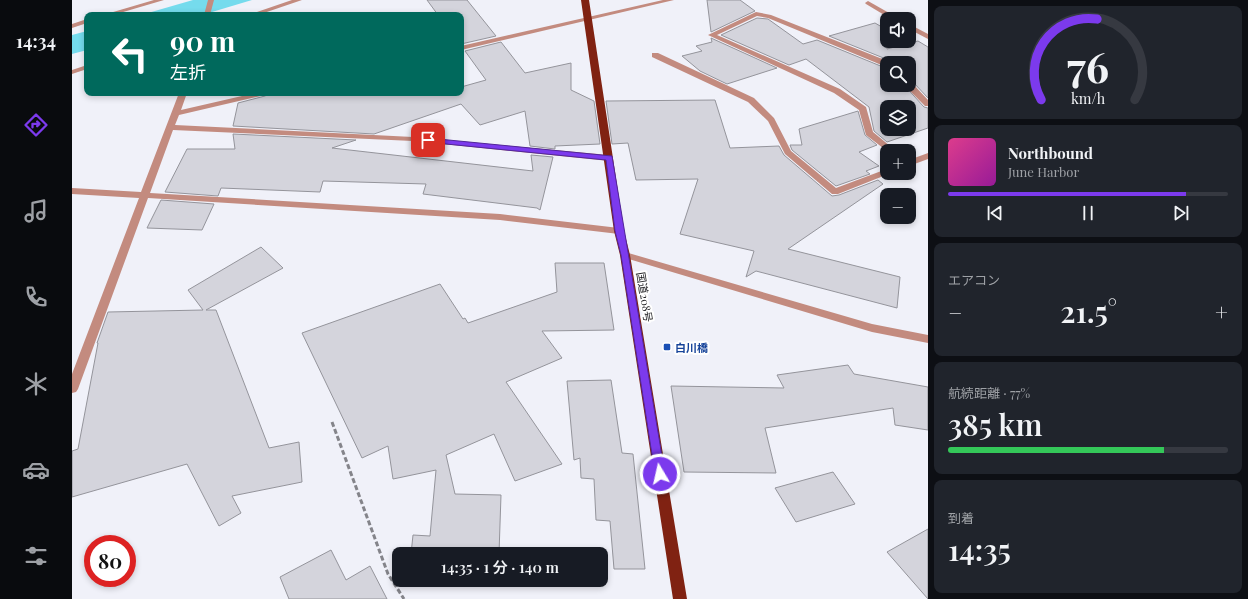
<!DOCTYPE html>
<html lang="ja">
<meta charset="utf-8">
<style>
body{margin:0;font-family:"Playfair Display","Noto Sans JP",serif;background:#20242c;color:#f1f3f6;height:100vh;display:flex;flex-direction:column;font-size:15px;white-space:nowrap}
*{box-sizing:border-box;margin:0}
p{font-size:13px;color:#9ea1a6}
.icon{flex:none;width:22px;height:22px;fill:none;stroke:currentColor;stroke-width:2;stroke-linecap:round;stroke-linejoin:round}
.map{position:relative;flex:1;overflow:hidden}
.details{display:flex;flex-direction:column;gap:6px;padding:6px;background:#0d0f14;width:320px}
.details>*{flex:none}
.banner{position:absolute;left:12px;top:12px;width:380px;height:84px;border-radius:8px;box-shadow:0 2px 6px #0003;background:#00695c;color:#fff;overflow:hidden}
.buttons{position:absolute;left:808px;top:12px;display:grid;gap:8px}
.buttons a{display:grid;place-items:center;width:36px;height:36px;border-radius:8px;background:#171b24;box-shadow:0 2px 6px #0003;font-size:20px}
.speed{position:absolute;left:12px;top:535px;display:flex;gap:8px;font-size:20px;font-weight:700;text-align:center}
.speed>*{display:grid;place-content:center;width:52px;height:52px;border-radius:50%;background:#171b24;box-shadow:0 2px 6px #0003;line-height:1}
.speed .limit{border:6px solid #d22;background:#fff;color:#111}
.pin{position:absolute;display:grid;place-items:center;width:34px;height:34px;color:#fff;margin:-17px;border-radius:8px;box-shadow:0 2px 6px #0006}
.me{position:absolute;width:44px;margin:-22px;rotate:351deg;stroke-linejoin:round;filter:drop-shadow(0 0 3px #0008)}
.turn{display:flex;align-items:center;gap:14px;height:84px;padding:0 20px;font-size:18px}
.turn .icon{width:52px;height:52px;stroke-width:2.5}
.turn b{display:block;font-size:28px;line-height:34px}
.big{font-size:30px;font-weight:600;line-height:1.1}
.details .tile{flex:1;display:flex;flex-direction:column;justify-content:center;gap:6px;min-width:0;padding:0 14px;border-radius:8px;background:#20242c}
.details .dial{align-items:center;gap:0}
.dial svg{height:104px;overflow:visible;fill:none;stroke:#363941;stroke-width:7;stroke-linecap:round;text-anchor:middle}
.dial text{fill:#f1f3f6;stroke:none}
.song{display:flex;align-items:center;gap:12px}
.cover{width:48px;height:48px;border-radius:6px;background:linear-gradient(135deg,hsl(330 70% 55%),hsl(300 70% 35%))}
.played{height:4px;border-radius:2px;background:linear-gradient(90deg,#7c3aed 85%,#363941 85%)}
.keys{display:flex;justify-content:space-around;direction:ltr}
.heat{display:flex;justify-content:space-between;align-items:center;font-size:22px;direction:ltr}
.charge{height:6px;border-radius:3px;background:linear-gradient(90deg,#34c759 77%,#363941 0)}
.trip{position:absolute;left:320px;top:547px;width:216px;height:40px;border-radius:8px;background:#171b24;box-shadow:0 2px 6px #0003;font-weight:600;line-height:40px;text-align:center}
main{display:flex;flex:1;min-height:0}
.tab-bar{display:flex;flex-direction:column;width:72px;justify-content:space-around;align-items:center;background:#090b0e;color:#9ea1a6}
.tab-bar .icon{width:28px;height:28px}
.tab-bar .active{color:#7c3aed}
.tab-bar b{font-size:18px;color:#f1f3f6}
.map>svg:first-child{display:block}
.water{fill:#75dbed}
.building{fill:#d4d4dc;stroke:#94949b;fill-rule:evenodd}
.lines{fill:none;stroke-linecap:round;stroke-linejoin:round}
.path{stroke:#84848a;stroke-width:3;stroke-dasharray:5 2.5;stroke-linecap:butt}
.minor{fill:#c38b7f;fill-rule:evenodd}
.trunk{fill:#802212;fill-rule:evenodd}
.route{fill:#7c3aed;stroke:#51269a}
.transit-dot{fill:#1a4fb4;stroke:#fff;stroke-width:1.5}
.labels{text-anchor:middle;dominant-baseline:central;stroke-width:4;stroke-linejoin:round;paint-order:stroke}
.street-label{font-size:11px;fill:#202023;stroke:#fff}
.transit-label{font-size:11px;font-weight:bold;fill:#164399;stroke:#fff;text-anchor:start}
</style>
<main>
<nav class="tab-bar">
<b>14:34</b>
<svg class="icon active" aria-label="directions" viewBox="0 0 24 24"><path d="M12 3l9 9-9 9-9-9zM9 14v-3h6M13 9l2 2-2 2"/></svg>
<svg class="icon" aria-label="music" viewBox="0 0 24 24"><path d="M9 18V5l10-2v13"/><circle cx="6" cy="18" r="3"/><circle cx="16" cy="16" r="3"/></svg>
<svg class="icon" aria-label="phone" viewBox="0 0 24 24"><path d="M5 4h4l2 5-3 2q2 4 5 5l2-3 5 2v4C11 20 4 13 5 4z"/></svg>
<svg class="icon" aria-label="climate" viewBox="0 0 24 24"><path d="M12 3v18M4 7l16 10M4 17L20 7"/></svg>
<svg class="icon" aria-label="car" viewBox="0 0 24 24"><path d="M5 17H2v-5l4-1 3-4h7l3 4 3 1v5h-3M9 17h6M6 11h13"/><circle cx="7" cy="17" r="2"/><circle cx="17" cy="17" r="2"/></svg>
<svg class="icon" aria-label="filters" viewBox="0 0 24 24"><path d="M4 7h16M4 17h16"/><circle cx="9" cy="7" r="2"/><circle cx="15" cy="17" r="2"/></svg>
</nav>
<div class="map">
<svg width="856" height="599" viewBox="0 0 856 599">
<rect width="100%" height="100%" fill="#f0f1f9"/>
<g class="water">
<polygon points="121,0 180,0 130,15 69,15"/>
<polygon points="15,31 15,50 0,54 0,35"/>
</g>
<g class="building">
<polygon points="355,0 395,0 424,36 389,44 389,15 366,15"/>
<polygon points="635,0 668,0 683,11 639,32"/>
<path d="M 685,18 L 696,19 L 731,44 L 745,40 L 811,67 L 815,68 L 815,85 L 832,85 L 852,107 L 856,108 L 856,128 L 815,142 L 802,131 L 797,107 L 734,59 L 717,65 L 649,35 ZM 815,107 L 837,107 L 837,129 L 815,129 Z"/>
<polygon points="803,23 815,30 815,49 846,41 856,47 856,98 841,82 837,82 837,63 819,63 819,61 757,36"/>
<polygon points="639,38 705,68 655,84 628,71 610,56 630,51 624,46 640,42"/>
<polygon points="429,42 453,73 499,63 499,90 522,101 528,144 483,146 483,149 458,146 453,111 408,125 389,104 302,134 161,126 166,103 193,96 198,93 389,93 389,87 414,80 393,51"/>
<polygon points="643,100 658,148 707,146 712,155 760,196 767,195 806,180 811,184 716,249 828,277 825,308 684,271 674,277 682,251 608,234 626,179 564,180 556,143 540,144 534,101"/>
<polygon points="786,111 793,135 805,145 787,152 807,166 794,171 798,174 764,186 720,150 718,145 730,145 727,129"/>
<polygon points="161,134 284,140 260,148 461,171 459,155 481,157 468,210 465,208 351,194 354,184 251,181 248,192 149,188 146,196 93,192 115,149 163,149"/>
<polygon points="89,200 142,204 130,230 75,228"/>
<polygon points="189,247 211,268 134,310 144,310 197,448 227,442 230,482 160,496 169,513 147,526 115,464 0,497 0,451 6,449 26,343 25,343 36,312 131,310 116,290"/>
<polygon points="483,263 532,263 542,330 470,331 490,358 434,382 490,464 443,481 422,434 374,455 383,494 429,495 427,554 339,554 341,535 358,536 364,470 321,479 316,446 290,458 230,333 368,284 391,319 393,318 396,323 485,292"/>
<polygon points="776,365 782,374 856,387 856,430 823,425 821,408 693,428 704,473 612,472 599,386 712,388 705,375"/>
<polygon points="539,380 550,453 561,454 573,569 542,569 538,521 524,520 522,479 509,478 508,458 502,460 495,381"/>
<polygon points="761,472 783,504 724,522 703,488"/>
<polygon points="856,529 856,599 815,552"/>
<polygon points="259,550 274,580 298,566 315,599 217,599 208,577"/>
<polygon points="336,580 426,580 426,583"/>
</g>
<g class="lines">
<polyline class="path" points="260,422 316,574 332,599"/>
<g class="minor">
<polygon points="82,0 92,0 41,15 31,15"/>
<polygon points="136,0 142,0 138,15 132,15"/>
<polygon points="220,0 230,0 186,15 176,15"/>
<polygon points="591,0 602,0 389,50 389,46"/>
<polygon points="796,1 826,18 827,19 819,19 794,4 793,3"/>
<polygon points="684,12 699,15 818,62 815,63 815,66 812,66 696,18 685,16 645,35 768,89 794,107 801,132 824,151 815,151 794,135 787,110 762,93 636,35"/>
<polygon points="15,19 15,23 0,28 0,24"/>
<polygon points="837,24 856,34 856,39 837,29"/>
<polygon points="580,53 586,53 682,98 702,118 719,151 764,188 812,170 815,169 815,173 819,173 766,194 760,194 713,154 696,121 676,102 580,57"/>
<polygon points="15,65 15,69 0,74 0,70"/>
<polygon points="837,83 840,83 856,100 856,106 853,106 834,87 833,85 837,85"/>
<polygon points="107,93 115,93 109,110 183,93 197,93 193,95 107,115 103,125 341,137 537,155 541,158 537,161 341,141 101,130 78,193 428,214 547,228 552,231 547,234 428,220 76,198 6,389 4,392 0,393 0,374 67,198 0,194 0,188 69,192"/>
<polygon points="856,153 856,159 837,166 837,160"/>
<polygon points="553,252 800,324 856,335 856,343 800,332 550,257 548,255"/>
</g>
<polygon class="trunk" points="509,0 517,0 552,231 558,255 615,599 601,599 548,255 542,231"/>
</g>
<polygon class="route" points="356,138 540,156 593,474 592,477 588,479 584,477 583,474 549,255 543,231 534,160 354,142 354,139"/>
<rect class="transit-dot" x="591" y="343" width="8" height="8" rx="2"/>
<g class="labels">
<g class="street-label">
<text transform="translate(573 297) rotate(81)">国道208号</text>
</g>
<g class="transit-label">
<text x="603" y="347">白川橋</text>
</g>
</g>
</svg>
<div class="buttons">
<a><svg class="icon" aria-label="sound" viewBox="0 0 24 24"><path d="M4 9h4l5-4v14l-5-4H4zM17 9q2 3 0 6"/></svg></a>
<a><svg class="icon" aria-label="search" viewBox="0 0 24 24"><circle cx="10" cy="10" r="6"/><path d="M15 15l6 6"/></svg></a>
<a><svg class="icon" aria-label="layers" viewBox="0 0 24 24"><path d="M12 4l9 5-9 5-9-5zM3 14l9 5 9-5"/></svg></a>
<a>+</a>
<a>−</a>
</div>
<div class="speed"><div class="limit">80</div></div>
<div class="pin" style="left:356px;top:140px;background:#d93025"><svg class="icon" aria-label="arrive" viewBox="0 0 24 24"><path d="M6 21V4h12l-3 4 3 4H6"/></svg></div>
<svg class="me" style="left:588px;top:474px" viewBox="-20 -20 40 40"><circle r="17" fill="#7c3aed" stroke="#fff" stroke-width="3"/><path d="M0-11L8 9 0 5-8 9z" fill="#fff"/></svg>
<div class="trip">14:35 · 1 分 · 140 m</div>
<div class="banner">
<div class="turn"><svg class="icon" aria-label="left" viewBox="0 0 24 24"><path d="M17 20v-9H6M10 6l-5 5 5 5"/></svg><div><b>90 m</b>左折</div></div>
</div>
</div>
<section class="details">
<div class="tile dial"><svg viewBox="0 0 100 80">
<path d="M14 69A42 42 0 1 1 86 69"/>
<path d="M14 69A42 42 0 0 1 57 7" stroke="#7c3aed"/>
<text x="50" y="56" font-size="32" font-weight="700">76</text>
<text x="50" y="72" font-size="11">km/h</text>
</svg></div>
<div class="tile">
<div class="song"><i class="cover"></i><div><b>Northbound</b><p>June Harbor</p></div></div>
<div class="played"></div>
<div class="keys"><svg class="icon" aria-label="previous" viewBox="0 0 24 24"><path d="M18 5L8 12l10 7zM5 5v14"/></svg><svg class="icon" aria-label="pause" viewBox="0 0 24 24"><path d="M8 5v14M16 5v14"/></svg><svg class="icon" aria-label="next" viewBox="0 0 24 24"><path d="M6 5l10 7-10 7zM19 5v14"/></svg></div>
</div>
<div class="tile"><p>エアコン</p>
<div class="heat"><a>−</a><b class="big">21.5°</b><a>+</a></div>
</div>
<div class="tile"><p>航続距離 · 77%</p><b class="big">385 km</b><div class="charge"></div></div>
<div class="tile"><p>到着</p><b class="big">14:35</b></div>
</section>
</main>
